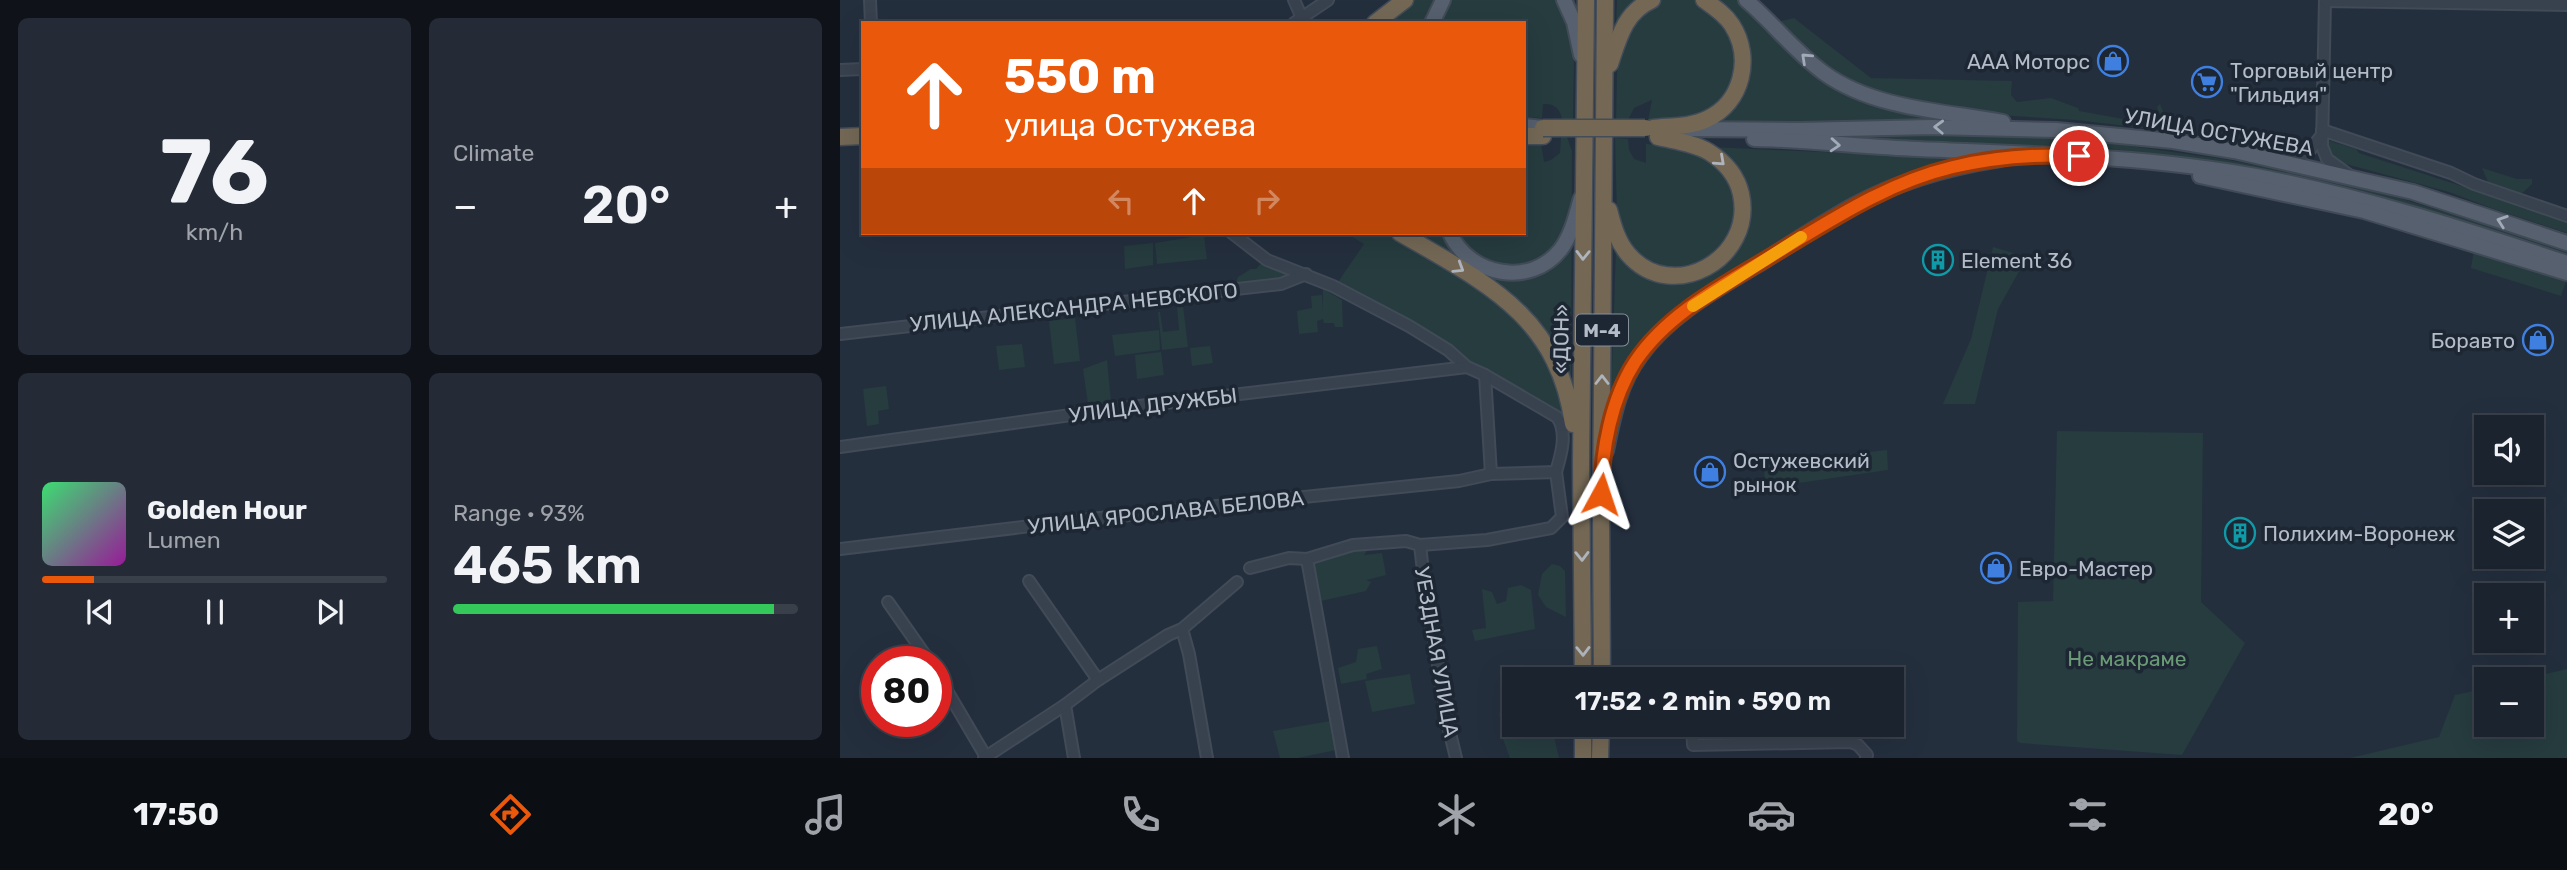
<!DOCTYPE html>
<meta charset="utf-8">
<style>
body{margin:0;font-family:Rubik,sans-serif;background:#242b36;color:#f1f3f6;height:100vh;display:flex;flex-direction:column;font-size:26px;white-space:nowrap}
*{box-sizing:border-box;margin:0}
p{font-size:23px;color:#a0a4aa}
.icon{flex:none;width:38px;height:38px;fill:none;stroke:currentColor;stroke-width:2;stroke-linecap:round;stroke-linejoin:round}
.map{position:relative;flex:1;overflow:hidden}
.details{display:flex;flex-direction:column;gap:18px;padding:18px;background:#0f1319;width:840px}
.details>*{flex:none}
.guide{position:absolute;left:21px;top:21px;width:665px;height:214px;border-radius:0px;box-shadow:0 7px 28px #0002,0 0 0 2px #39404a;background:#ea580c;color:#fff;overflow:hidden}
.controls{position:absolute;left:1634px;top:415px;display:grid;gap:14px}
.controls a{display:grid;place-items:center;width:70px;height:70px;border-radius:0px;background:#1b232e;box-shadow:0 7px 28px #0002,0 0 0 2px #39404a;font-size:35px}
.speed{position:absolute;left:21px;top:646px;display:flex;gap:14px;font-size:35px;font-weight:700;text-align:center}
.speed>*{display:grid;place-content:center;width:91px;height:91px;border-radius:50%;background:#1b232e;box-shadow:0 7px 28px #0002,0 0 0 2px #39404a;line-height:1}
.speed .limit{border:10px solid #d22;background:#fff;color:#111}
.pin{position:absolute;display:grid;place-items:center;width:60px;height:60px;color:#fff;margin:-30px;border:4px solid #fff;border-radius:50%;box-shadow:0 2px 7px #0007}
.me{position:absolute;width:77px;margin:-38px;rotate:5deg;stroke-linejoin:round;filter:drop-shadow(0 0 5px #0008)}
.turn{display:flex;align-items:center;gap:24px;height:147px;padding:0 28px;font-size:32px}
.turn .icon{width:91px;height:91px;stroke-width:2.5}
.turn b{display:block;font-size:49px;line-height:60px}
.lanes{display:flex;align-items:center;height:66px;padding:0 28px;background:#0003;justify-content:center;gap:35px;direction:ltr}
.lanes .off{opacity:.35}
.big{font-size:52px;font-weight:600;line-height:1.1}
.details .widget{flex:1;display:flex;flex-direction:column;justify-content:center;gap:10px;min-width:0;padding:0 24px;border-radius:10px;background:#242b36}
.details .dial{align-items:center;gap:0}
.dial b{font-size:91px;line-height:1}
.song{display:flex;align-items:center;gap:21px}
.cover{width:84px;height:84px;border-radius:10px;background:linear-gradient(135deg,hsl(140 70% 55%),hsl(300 70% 35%))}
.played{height:7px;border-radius:4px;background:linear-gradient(90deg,#ea580c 15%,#39404a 15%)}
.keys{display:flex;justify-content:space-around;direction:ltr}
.heat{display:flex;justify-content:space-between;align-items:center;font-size:38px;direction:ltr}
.charge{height:10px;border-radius:5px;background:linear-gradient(90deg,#34c759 93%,#39404a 0)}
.details .tiles{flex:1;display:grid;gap:18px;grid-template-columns:repeat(2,1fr)}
.trip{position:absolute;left:662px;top:667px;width:402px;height:70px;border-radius:0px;background:#1b232e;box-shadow:0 7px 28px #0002,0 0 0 2px #39404a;font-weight:600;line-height:70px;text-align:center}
.tabs{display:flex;height:112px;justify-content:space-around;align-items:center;background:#0b0e12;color:#a0a4aa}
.tabs .icon{width:49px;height:49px}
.tabs .current{color:#ea580c}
.tabs b{font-size:32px;color:#f1f3f6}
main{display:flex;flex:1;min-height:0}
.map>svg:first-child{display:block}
.green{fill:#263c3f}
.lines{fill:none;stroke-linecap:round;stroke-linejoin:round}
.minor-casing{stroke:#414a57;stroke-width:14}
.major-casing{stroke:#414a57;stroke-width:18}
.highway-casing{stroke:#434c59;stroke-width:19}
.minor{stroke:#38414e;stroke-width:10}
.major{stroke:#56606e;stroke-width:14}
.highway{stroke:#746855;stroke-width:16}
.highway-bridge-casing{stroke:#434c59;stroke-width:19;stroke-linecap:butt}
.highway-bridge{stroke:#746855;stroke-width:16}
.oneway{stroke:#a1aab7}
.oneway2{stroke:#aeb4bd}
.route-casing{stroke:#983908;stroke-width:18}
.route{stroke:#ea580c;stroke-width:12}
.slow{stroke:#f59e0b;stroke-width:12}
.labels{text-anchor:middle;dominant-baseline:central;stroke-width:7;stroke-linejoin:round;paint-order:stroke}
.shield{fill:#1d2633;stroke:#878f9c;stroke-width:2}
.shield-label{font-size:19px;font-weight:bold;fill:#b4bcc9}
.poi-label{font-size:21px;fill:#b4bcc9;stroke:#1d2633;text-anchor:start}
.street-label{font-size:21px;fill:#b4bcc9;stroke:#1d2633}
.park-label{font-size:21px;fill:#6b9a76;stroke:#1d2633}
</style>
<main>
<section class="details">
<div class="tiles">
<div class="widget dial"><b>76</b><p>km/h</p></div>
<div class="widget"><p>Climate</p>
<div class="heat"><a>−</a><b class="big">20°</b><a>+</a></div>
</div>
<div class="widget">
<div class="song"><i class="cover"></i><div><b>Golden Hour</b><p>Lumen</p></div></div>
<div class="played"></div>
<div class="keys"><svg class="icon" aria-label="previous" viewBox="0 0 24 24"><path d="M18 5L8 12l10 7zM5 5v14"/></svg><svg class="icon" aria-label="pause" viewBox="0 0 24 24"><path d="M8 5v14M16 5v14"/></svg><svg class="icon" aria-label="next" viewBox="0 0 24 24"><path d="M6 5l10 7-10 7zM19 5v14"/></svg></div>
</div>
<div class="widget"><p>Range · 93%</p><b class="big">465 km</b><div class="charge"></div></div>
</div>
</section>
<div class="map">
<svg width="1727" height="758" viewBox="0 0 1727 758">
<rect width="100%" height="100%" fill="#242f3e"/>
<g class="green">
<path d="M 571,0 L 735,0 L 733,119 L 722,119 C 720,108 714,103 703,104 L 702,118 L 684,117 L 684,23 L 543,23 Z"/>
<polygon points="777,0 898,0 986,81 1133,121 868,125 859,114 829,120 808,121 812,100 794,108 788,120 776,120 777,74 780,50 776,27"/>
<polygon points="954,18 1031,78 1172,81 1171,95 1177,102 1211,98 1238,108 1239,111 1322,126 1317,107 1320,104 1330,128 1341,130 1345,133 1236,120 1157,115 1031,91 985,68 938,22"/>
<polygon points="1104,132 1226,137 1382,159 1458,173 1562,199 1727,250 1727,254 1536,195 1479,182 1362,160 1265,148 1041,142 982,135"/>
<polygon points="721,137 727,137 732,151 731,377 725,416 637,369 590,333 498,282 524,244 506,233 684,233 684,146 701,144 704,162 711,160 720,153"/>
<polygon points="775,138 788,139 789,150 794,159 806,163 806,144 1132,159 1089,170 842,308 771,401 777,217"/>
<polygon points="1490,141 1516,149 1519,153 1727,220 1727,233 1651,208 1609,192 1502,163 1492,159 1486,145"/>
<polygon points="1642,168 1677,179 1692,179 1692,184 1680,195 1649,184"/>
<polygon points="364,235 367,259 317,264 315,243"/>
<polygon points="313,243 313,265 285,269 284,246"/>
<polygon points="1153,247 1187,257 1158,309 1135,404 1103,404 1131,339"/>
<polygon points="1634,250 1727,279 1721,296 1631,268"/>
<polygon points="422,262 447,273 442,281 400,287 396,283 398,277 411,269 416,269"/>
<polygon points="483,289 502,300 503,327 495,327 494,323 484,323 483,319 477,321 478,332 459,334 457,311 472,308 471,296 482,295 483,310"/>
<polygon points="343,306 348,347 322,350 318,312 320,312 323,332 339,330 337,307"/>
<polygon points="235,318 240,361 214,364 209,321"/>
<polygon points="319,330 320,350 275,356 272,335"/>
<polygon points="182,344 185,367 159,370 156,346"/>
<polygon points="370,346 373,363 352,366 350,348"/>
<polygon points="321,352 324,375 297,379 295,355"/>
<polygon points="267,360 271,402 248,404 243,369"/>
<polygon points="46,386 49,409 38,411 39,424 27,426 23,389"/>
<polygon points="1217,431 1363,433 1361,602 1405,643 1342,755 1180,743 1177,741 1178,602 1213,601"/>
<polygon points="1047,450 1048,470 925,488 924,464"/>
<polygon points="514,548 529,548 524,555 542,553 546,575 526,580 531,582 526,591 481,601 472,559"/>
<polygon points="712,564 720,566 725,571 726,617 706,607 698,595 702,574"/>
<polygon points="681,585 691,590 695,629 635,641 632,630 646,628 642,589 652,592 657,604 666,601 668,588"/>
<polygon points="537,646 542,669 526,674 527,679 501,684 498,668 516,662 518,649"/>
<polygon points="1727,669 1727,758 1510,758 1599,737 1615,695 1647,688 1647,724 1692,724 1692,679 1684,679"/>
<polygon points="570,674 575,704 532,712 525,681"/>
<polygon points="667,709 674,717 674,724 679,725 686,734 712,728 719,758 670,758 663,739 659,713"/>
<polygon points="490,721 496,750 458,758 440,758 433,731"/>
</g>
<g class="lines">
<g class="minor-casing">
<g id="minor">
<polyline points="30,0 31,23"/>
<polyline points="454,0 462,18"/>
<polyline points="1485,0 1482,146 1487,159 1509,175"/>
<polyline points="1485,1 1727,5"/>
<polyline points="454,23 488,0"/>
<polyline points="0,70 23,69"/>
<polyline points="1482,130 1611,173 1634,184 1727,216"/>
<polyline points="1445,160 1467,154 1481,136"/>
<path d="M 392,233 L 427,260 L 493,286 L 569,326 L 608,350 L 627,367 L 645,375 L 717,417 C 728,432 721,455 716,472"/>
<polyline points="0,334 441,284 466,274"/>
<polyline points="645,375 651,474"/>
<polyline points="0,447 274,409 627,367"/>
<polyline points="580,545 588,615 593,634 608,725 616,758"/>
<polyline points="0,549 241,520 619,481 651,474 716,472 722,517 711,528 647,540 580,545 566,541 513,545 467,559 449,558 410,568"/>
<polyline points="467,559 503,758"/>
<polyline points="189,581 258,680"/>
<polyline points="48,602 90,662"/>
<polyline points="342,629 349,654 367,758"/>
<polyline points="96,672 146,757"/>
<polyline points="793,678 840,676 842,679"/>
<polyline points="225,705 234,758"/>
<polyline points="852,724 853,745 1011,742 1018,745 1027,755 1026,758"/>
<polyline points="144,758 225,705 258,680 328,635 342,629 397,582"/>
</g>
</g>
<g class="major-casing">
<g id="major">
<polyline points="724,0 734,22 741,55"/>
<path d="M 906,0 C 933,23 955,52 984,73 C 1034,109 1104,111 1163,122"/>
<polyline points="592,23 603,0"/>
<polyline points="684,126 703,128"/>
<polyline points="841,129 958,130 1092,127 1216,130 1333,141 1394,151 1573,192 1727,243"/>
<path d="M 914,139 C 969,140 1024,147 1078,149 C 1191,154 1304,156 1416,176 C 1522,196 1625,229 1727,263"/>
<polyline points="1360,176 1524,211 1727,273"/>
<path d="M 610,233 C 629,276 691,288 721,249 C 732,234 736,215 741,198"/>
<path d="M 766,451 C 773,417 779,384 800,356 C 830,314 879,288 922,262 C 952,243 982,223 1013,206 C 1059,181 1109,167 1160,159"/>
</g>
</g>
<g class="highway-casing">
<g id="highway">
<polyline points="535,23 565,0"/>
<path d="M 770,64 C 779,37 785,12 812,0"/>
<path d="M 813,128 C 830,126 851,127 867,119 C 902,103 913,58 892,25 C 885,14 874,7 864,0"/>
<polyline points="684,136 703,136"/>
<polyline points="0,137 23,136"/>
<path d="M 769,210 C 773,225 777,241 788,254 C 832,305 915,259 901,194 C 897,176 885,162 869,152 C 854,143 835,141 818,137"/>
<path d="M 560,233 C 646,283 718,316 733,424"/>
<polyline points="743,679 741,463 746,0"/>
<polyline points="762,679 761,516 765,0"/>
<polyline points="743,758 743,724"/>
<polyline points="760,758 761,724"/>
</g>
</g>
<use href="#minor" class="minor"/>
<use href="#major" class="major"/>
<use href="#highway" class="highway"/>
<g class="highway-bridge-casing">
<polyline id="highway-bridge" points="703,128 805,128"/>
</g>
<use href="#highway-bridge" class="highway-bridge"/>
</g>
<defs><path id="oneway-chevron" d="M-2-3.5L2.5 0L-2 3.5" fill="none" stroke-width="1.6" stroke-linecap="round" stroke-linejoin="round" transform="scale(1.75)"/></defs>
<g class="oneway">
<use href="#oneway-chevron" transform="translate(966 58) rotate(-137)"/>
<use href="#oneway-chevron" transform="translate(1099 127) rotate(-178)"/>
<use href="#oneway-chevron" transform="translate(995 145) rotate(4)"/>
<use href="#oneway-chevron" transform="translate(1662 221) rotate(-161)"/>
</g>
<g class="oneway2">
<use href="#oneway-chevron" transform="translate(880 161) rotate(42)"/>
<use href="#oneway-chevron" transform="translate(743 255) rotate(91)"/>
<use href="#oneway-chevron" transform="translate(619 268) rotate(32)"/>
<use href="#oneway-chevron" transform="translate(762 380) rotate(-90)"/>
<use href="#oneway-chevron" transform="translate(742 556) rotate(89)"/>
<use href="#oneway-chevron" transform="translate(743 651) rotate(89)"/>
</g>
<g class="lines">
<g class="route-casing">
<path id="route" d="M 761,494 C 762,450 771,399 795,362 C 826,315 881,286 928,258 C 987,223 1045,183 1113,167 C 1155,157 1197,154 1239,156"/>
</g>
<use href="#route" class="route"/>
<polyline class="slow" points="853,306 961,237"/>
</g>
<defs>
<g id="shop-ring" transform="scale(1.575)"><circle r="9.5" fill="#1d2633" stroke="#3f7fe0" stroke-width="1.5"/><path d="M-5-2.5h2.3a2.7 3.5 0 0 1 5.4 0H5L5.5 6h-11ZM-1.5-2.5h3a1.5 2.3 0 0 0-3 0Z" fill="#3f7fe0"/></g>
<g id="supermarket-ring" transform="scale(1.575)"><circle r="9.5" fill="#1d2633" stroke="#3f7fe0" stroke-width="1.5"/><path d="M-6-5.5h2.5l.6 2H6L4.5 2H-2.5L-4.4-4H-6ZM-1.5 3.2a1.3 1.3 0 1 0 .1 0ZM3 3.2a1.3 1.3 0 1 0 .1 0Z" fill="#3f7fe0"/></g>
<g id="building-ring" transform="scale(1.575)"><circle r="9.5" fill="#1d2633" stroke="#0f9aa8" stroke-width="1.5"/><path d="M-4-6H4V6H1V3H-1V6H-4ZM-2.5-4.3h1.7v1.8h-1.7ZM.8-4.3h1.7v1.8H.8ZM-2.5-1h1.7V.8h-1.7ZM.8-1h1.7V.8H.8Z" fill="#0f9aa8"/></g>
</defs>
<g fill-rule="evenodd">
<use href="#shop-ring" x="1273" y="61"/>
<use href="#supermarket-ring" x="1367" y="82"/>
<use href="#building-ring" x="1098" y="260"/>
<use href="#shop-ring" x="1698" y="340"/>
<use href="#shop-ring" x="870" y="472"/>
<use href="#building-ring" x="1400" y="533"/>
<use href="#shop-ring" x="1156" y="568"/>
</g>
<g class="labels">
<rect class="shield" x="736" y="314.5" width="52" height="31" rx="5"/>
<g class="shield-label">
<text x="762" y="330">М-4</text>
</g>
<g class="poi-label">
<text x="1250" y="61" text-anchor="end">ААА Моторс</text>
<text x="1390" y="70">Торговый центр<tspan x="1390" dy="24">"Гильдия"</tspan></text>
<text x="1121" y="260">Element 36</text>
<text x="1675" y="340" text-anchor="end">Боравто</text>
<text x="893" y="460">Остужевский<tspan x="893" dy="24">рынок</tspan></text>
<text x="1423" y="533">Полихим-Воронеж</text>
<text x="1179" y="568">Евро-Мастер</text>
</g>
<g class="street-label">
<text transform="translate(1379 132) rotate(10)">УЛИЦА ОСТУЖЕВА</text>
<text transform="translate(234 307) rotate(-6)">УЛИЦА АЛЕКСАНДРА НЕВСКОГО</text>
<text transform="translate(721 339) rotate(-89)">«ДОН»</text>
<text transform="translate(313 405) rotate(-7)">УЛИЦА ДРУЖБЫ</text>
<text transform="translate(326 512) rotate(-6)">УЛИЦА ЯРОСЛАВА БЕЛОВА</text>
<text transform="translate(597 652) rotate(80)">УЕЗДНАЯ УЛИЦА</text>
</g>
<g class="park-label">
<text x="1287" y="658">Не макраме</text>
</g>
</g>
</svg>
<div class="controls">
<a><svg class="icon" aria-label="sound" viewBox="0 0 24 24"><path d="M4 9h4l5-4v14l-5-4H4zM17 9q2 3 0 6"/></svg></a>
<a><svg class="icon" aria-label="layers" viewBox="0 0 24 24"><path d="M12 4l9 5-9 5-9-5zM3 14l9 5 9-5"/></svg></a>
<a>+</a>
<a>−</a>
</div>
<div class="speed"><div class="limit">80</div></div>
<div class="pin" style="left:1239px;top:156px;background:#d93025"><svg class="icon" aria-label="arrive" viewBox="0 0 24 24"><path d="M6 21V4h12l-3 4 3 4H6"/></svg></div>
<svg class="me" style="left:761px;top:494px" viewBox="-20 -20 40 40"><path d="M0-17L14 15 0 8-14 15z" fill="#ea580c" stroke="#fff" stroke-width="4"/></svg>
<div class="trip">17:52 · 2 min · 590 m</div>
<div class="guide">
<div class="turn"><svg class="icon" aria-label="ahead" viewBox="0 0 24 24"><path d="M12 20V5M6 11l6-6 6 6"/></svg><div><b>550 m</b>улица Остужева</div></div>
<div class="lanes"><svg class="icon off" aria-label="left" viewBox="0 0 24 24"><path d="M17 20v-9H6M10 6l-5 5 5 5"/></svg><svg class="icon" aria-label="ahead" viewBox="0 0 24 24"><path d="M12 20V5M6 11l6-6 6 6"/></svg><svg class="icon off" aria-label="right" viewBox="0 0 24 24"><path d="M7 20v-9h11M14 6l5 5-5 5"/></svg></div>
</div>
</div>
</main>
<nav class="tabs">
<b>17:50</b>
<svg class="icon current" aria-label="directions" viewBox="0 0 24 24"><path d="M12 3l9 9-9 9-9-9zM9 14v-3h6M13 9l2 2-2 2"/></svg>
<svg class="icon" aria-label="music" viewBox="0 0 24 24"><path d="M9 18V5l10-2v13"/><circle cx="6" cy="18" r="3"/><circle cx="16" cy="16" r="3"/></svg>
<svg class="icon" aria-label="phone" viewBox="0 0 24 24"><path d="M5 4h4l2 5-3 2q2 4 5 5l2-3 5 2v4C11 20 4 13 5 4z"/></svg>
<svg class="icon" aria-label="climate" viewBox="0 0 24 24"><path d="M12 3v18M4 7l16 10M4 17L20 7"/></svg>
<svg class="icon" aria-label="car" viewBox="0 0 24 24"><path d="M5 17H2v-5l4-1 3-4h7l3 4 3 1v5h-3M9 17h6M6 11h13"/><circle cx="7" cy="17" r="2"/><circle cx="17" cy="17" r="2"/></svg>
<svg class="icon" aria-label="filters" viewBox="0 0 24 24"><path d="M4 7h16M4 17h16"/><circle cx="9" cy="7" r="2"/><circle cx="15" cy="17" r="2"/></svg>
<b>20°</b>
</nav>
